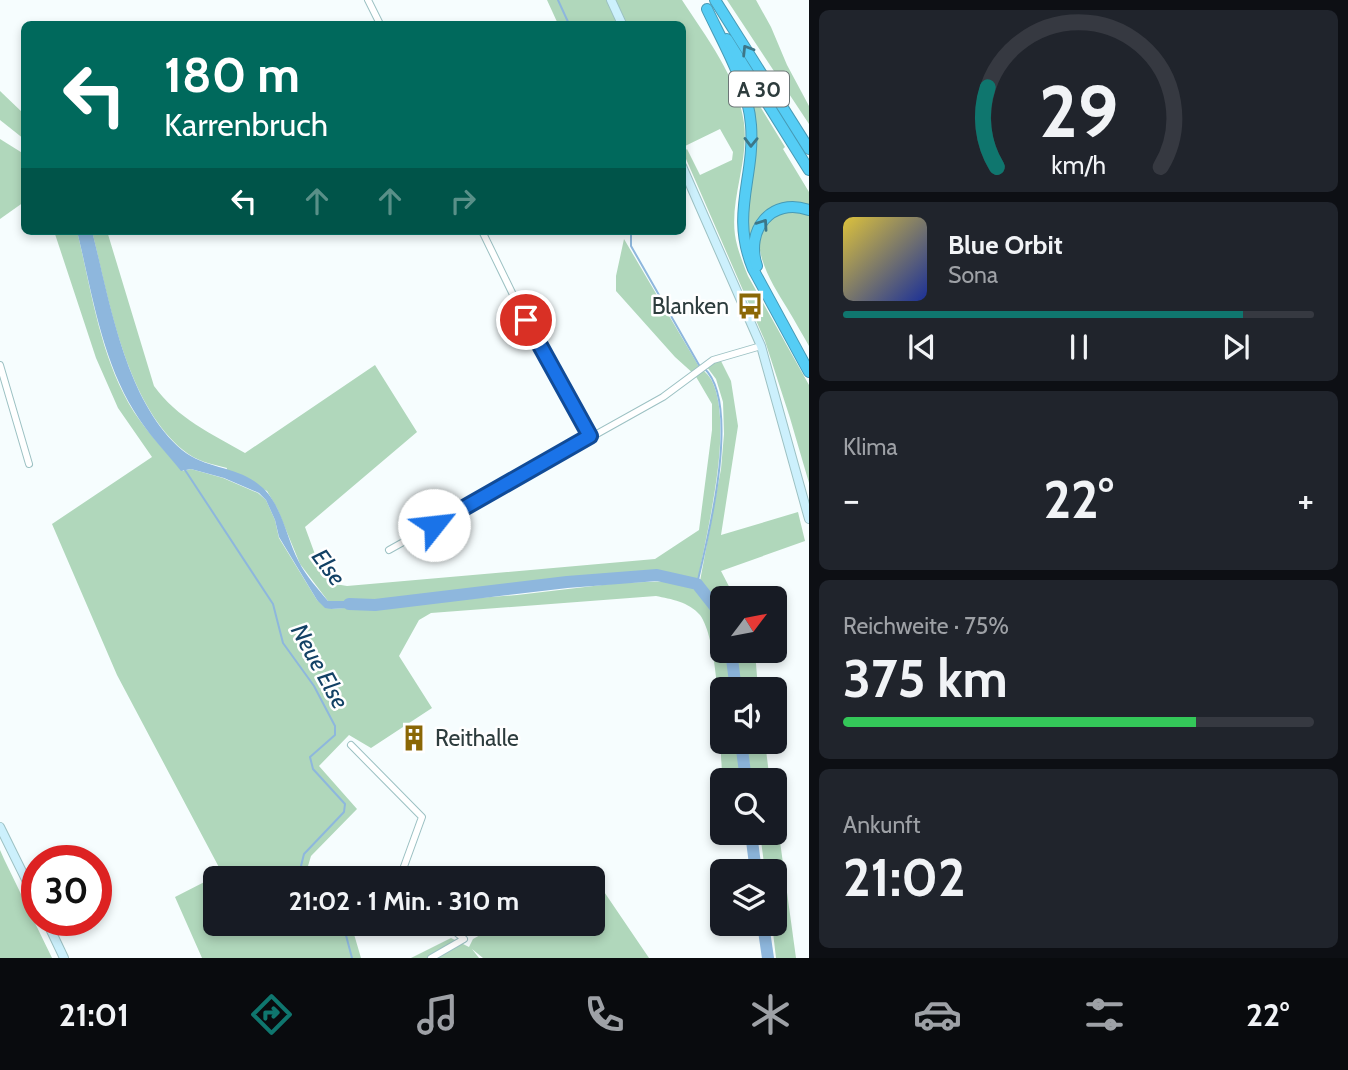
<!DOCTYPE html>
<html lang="de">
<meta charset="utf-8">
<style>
body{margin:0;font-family:Cabin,sans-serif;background:#20242c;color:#f1f3f6;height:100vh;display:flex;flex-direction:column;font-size:26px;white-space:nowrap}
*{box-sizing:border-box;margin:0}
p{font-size:23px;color:#9ea1a6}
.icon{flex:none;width:38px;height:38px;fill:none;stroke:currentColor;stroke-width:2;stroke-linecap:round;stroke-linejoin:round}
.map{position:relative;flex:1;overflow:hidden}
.drawer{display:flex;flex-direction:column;gap:10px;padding:10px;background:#0d0f14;width:539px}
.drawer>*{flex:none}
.guide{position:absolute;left:21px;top:21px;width:665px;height:214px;border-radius:10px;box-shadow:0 4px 10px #0003;background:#00695c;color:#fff;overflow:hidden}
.needle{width:46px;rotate:58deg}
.fabs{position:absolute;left:710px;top:586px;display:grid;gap:14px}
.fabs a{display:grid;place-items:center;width:77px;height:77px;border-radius:10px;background:#171b24;box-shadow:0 4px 10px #0003;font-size:35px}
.speed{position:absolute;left:21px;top:845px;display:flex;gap:14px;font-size:35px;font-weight:700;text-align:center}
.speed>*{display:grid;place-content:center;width:91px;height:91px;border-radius:50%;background:#171b24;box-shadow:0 4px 10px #0003;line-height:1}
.speed .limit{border:10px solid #d22;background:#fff;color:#111}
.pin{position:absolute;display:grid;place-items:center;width:60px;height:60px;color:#fff;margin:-30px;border:4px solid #fff;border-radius:50%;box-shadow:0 2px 7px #0007}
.me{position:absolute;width:77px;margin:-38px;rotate:61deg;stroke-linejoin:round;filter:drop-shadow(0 0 5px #0008)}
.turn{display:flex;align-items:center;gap:24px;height:147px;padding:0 28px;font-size:32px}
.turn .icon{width:91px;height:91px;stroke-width:2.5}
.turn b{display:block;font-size:49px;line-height:60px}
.lanes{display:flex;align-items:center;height:66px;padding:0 28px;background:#0003;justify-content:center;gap:35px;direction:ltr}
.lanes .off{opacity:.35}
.big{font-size:52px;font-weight:700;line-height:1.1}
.drawer .tile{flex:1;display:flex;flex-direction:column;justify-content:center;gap:10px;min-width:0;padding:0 24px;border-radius:10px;background:#20242c}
.drawer .dial{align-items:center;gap:0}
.dial svg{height:182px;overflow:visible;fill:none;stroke:#363941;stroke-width:7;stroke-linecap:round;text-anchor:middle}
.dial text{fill:#f1f3f6;stroke:none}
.song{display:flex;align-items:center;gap:21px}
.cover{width:84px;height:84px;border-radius:10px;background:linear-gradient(135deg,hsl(50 70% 55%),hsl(230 70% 35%))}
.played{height:7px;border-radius:4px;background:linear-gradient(90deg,#0f766e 85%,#363941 85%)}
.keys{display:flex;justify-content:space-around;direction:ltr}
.heat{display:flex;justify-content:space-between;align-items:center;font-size:38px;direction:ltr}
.charge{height:10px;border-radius:5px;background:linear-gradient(90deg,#34c759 75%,#363941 0)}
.trip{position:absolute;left:203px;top:866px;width:402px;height:70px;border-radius:10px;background:#171b24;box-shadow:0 4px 10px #0003;font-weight:700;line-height:70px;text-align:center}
.dock{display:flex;height:112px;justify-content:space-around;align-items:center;background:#090b0e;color:#9ea1a6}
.dock .icon{width:49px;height:49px}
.dock .selected{color:#0f766e}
.dock b{font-size:32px;color:#f1f3f6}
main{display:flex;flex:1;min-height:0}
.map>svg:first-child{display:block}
.green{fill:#b0d7bb}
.water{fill:#8eb7dd}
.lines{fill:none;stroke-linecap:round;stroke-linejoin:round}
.stream{stroke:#8eb7dd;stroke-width:2}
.river{stroke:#8eb7dd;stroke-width:12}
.street-casing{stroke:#9cc1c3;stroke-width:8}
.secondary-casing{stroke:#9cc1c3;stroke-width:10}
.highway-casing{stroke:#479ab5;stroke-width:12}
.street{stroke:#fff;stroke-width:6}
.secondary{stroke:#ccf0fc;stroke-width:8}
.highway{stroke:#55cdf5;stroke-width:10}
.oneway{stroke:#3d7687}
.route-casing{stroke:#114b97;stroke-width:18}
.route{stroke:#1a73e8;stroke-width:12}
.labels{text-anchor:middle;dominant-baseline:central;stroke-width:5;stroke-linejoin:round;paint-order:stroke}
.shield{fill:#fff;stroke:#6c7677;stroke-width:2}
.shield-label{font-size:21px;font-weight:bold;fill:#2d3c3d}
.poi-label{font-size:23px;fill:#2d3c3d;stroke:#fff;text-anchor:end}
.water-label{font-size:24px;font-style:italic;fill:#124165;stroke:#fff}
</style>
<main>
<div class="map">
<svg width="809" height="958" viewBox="0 0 809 958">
<rect width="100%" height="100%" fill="#f6fdfe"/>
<g class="green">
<path d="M 547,0 L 682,0 C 706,37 738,78 744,123 C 749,161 730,198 735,235 C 737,249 743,263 748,276 L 809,385 L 809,483 L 790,418 L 765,341 L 683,152 L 687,149 L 700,175 L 732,160 L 733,152 L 720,129 L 683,147 L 683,145 L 682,24 L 558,24 Z"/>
<polygon points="727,0 756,0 771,27 787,65 809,106 809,124"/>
<polygon points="744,80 785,147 783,149 809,192 809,205 782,205 750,242 745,233 751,178"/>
<polygon points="0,91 24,114 24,139 0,120"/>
<polygon points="0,139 24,154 24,202 0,219"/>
<path d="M 791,211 L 809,215 L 809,346 C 802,334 795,321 787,308 C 769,279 733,223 791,211 Z"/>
<path d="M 54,231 L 77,231 C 92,292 100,358 134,412 C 148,433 166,452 183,471 L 191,469 L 223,478 L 258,493 L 266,500 L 275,520 L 279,538 L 317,600 L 331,609 L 517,595 L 619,583 L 672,581 L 696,589 L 718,614 L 723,627 L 723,651 L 728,651 L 732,689 L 723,690 L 723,742 L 739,742 L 744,780 L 723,780 L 723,793 C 720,754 721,644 700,615 C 689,602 671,599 656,596 L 431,613 L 419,620 L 399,656 L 432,708 L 371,748 L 349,735 L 319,766 L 357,809 L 311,856 L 308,866 L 320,878 L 215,878 L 215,924 L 351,924 L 361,958 L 202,958 L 175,897 L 222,873 L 117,675 L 52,524 L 152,457 L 118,408 L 96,358 Z"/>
<path d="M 92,231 L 107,231 L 154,386 C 177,418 212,434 245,453 L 375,365 L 417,432 L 305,527 L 320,568 L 335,584 L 347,586 L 655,559 L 699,530 L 712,430 L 712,404 L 695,375 L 675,357 L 616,291 L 616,276 L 624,239 L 698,365 C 703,370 709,375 712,381 C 734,427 707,529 698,580 L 657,571 L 366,601 L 328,601 L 300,564 L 277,508 L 267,491 L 226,471 L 227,468 C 211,464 196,461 183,450 C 126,403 109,300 92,231 Z"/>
<polygon points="720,359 731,381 738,426 721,535 798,512 805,541 721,571 735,598 723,598 723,611 700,581 721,469 724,434 723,402 716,379 707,367"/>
<polygon points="734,651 755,651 758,689 739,689"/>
<polygon points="746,742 765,742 769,774 752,780"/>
<polygon points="775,805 796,958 776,958 772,924 775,924 775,872 765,871 760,833 775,833"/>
<polygon points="0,850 4,859 52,958 0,958"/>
<polygon points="592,874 649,958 483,958 472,949 479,958 411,958 451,938 469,947 473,939 500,924 593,924 593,878 584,878"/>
</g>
<path class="water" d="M 77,231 L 92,231 C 110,301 125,401 182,450 C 208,471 241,465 265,490 C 283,509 287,540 299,562 C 306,576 318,589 328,601 L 366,601 L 366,607 L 331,609 L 325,608 L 317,600 L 279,537 L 275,520 L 266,500 L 259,493 L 224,478 L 191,469 L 181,471 C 165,451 147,433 134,411 C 101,357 92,292 77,231 Z"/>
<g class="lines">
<g class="stream">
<polyline points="558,0 569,24"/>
<polyline points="631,231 631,246 699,365"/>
<polyline points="185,470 273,604 283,643 314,686 335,726 335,735 310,757 313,769 345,804 344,812 304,854 301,866 311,878"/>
<path d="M 697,584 C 708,538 742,403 704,368"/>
<polyline points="343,924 352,958"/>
</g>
<g class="river">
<polyline points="349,604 375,605 567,582 657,575 697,584 723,617"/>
<polyline points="731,651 736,690"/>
<polyline points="741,742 746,780"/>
<polyline points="751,833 756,872"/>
<polyline points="763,924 768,958"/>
</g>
<g class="street-casing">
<g id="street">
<polyline points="368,0 380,24"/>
<polyline points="482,231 519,307 590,436"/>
<polyline points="0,365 29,464"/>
<polyline points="389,550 663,397 713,360 761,346"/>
<polyline points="351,745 422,817 402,872 403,878"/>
<polyline points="431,958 464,939 446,924"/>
</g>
</g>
<g class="secondary-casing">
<g id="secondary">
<polyline points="611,0 622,24"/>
<polyline points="682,166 761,346 809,519"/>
<polyline points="0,827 37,902"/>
<polyline points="46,920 64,958"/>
</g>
</g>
<g class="highway-casing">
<g id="highway">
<polyline points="715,0 809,149"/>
<path d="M 707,9 C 724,45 748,85 751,125 C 755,179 730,213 753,269 L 809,372"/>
<polyline points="727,39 809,170"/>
<path d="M 757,266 C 745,230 771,197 809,210"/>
</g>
</g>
<use href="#street" class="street"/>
<use href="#secondary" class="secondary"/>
<use href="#highway" class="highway"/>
</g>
<defs><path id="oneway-chevron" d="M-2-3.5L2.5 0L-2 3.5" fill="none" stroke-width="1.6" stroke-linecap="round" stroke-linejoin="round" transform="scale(1.75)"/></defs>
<g class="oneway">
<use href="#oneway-chevron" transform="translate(747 50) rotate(-122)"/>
<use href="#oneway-chevron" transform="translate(751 142) rotate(91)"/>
<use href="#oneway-chevron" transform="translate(763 224) rotate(-55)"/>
</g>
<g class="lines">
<g class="route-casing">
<polyline id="route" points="434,525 590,436 526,320"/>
</g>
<use href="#route" class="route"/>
</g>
<defs>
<g id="bus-bare" transform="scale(2.1)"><path d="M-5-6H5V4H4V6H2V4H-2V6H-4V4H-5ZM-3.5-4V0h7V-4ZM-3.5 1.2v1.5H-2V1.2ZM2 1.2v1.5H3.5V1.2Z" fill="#8a6705" stroke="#fff" stroke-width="2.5" paint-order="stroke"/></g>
<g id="building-bare" transform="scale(2.1)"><path d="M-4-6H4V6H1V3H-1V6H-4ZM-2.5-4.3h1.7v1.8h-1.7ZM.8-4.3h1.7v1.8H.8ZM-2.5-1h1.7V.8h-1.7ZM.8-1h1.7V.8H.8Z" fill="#8a6705" stroke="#fff" stroke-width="2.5" paint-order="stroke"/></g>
</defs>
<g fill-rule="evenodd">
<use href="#bus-bare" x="750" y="306"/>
<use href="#building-bare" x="414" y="738"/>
</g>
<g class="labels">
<rect class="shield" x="729" y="71.5" width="60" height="35" rx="5"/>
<g class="shield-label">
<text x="759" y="89">A 30</text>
</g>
<g class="poi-label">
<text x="729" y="306">Blanken</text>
<text x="435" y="738" text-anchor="start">Reithalle</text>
</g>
<g class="water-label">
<text transform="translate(329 567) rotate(54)">Else</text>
<text transform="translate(320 666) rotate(61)">Neue Else</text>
</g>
</g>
</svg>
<div class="fabs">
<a><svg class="needle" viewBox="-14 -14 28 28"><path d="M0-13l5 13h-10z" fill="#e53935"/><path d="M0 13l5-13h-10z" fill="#9ea1a6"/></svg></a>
<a><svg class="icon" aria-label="sound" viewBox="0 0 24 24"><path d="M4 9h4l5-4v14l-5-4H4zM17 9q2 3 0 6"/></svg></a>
<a><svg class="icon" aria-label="search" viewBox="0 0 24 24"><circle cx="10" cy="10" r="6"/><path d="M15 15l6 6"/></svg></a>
<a><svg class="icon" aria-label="layers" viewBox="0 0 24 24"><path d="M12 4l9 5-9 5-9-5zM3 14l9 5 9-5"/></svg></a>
</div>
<div class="speed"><div class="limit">30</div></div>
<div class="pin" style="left:526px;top:320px;background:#d93025"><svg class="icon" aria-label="arrive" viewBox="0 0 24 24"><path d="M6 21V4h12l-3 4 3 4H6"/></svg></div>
<svg class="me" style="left:434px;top:525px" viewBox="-20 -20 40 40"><circle r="19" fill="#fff"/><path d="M0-13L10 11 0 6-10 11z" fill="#1a73e8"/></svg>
<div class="trip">21:02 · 1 Min. · 310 m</div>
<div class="guide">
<div class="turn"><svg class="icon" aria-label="left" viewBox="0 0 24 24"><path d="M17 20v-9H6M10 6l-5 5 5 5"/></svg><div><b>180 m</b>Karrenbruch</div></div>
<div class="lanes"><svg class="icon" aria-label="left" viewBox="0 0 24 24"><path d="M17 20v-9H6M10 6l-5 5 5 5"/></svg><svg class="icon off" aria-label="ahead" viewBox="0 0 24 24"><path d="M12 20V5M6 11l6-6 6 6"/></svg><svg class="icon off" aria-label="ahead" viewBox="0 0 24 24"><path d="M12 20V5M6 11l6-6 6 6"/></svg><svg class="icon off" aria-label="right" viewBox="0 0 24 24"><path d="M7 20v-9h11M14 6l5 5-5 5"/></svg></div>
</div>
</div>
<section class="drawer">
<div class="tile dial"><svg viewBox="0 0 100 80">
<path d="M14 69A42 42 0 1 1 86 69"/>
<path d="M14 69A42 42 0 0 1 10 34" stroke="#0f766e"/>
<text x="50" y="56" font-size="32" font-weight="700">29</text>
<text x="50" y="72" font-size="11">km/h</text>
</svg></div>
<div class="tile">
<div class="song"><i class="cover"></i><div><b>Blue Orbit</b><p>Sona</p></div></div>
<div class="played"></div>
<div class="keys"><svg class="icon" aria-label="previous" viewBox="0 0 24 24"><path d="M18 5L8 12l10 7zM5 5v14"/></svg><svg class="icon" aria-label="pause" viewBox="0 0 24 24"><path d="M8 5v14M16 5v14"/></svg><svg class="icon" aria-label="next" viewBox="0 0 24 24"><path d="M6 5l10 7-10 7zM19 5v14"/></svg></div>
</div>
<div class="tile"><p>Klima</p>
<div class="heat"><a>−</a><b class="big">22°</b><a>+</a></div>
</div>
<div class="tile"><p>Reichweite · 75%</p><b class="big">375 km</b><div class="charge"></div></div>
<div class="tile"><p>Ankunft</p><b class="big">21:02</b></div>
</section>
</main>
<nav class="dock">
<b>21:01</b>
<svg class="icon selected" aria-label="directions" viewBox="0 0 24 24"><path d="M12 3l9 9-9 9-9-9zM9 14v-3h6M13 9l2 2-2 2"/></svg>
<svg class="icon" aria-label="music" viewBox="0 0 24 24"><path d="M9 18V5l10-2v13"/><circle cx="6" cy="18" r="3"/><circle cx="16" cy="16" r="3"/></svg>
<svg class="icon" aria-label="phone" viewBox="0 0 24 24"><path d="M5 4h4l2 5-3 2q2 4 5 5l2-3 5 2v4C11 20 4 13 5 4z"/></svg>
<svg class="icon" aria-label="climate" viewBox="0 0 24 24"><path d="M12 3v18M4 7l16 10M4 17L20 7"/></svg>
<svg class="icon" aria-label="car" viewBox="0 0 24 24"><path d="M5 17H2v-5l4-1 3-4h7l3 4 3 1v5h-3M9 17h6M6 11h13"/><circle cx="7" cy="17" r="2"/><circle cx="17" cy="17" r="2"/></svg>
<svg class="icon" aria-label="filters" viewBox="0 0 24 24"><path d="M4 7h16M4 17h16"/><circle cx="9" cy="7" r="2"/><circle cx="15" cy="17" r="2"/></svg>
<b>22°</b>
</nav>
